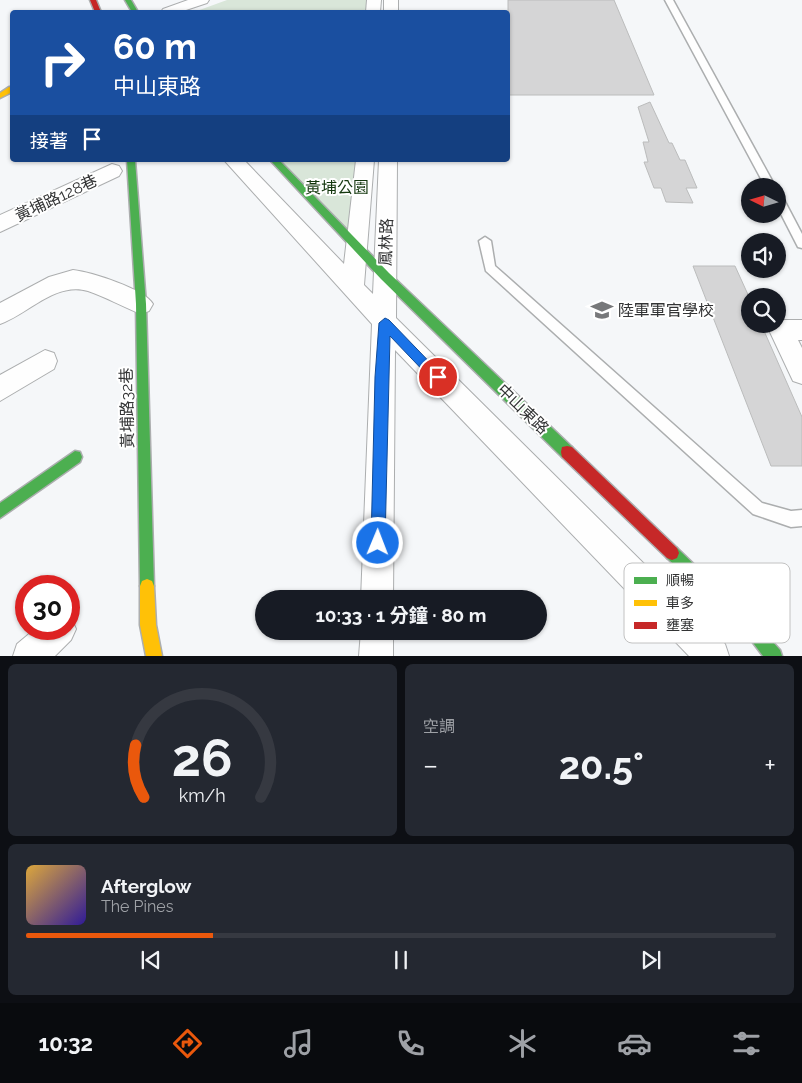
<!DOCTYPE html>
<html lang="zh-TW">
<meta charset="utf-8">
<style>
body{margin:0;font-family:Raleway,"Noto Sans TC",sans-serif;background:#242831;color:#f1f3f6;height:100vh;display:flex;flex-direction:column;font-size:19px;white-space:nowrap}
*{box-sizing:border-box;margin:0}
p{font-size:16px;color:#9ea1a6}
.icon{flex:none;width:28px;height:28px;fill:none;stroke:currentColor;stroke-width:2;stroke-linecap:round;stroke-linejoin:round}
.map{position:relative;height:656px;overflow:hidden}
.details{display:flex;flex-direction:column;gap:8px;padding:8px;background:#0d0f14;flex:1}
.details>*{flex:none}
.hud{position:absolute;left:10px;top:10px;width:500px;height:152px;border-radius:5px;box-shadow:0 1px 4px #0004;background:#1a4fa0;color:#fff;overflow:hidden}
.needle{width:32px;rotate:275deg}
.buttons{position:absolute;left:741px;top:178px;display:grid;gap:10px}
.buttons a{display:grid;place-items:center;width:45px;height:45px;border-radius:50%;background:#171b24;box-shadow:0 1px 4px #0004;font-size:25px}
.speed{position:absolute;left:15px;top:575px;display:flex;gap:10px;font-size:25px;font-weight:700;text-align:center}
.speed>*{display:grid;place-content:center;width:65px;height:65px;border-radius:50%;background:#171b24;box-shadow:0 1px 4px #0004;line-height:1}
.speed .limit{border:8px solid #d22;background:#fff;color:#111}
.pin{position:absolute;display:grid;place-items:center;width:42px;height:42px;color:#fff;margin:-21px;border:2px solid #fff;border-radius:50%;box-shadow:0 1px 5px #0007}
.me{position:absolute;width:55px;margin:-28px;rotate:1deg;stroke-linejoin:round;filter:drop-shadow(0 0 4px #0008)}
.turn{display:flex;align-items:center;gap:18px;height:105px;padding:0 20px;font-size:22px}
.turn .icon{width:65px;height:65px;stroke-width:2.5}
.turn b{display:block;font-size:35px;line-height:42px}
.then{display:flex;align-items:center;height:48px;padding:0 20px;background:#0003;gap:10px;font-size:19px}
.big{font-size:38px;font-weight:700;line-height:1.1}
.details .widget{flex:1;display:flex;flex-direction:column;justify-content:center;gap:8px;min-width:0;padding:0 18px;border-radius:8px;background:#242831}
.details .dial{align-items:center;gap:0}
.dial svg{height:130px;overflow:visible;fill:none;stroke:#363941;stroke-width:7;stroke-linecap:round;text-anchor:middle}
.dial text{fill:#f1f3f6;stroke:none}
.song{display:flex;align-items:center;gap:15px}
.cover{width:60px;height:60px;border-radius:8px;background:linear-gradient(135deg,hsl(40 70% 55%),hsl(250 70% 35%))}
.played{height:5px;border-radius:2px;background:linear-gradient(90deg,#ea580c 25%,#363941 25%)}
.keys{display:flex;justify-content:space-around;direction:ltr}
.heat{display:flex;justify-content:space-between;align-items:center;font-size:28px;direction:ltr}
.details .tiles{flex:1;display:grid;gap:8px;grid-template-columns:1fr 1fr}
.widget:last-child{grid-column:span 2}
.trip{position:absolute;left:255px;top:590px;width:292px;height:50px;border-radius:25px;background:#171b24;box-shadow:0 1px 4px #0004;font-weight:700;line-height:50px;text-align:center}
.menu{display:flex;height:80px;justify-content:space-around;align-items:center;background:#090b0e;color:#9ea1a6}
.menu .icon{width:35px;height:35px}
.menu .on{color:#ea580c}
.menu b{font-size:22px;color:#f1f3f6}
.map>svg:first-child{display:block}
.green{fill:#d9e6d9}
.building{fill:#d5d5d6;stroke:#bbbcbc}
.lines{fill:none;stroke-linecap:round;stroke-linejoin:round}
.lane-casing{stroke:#acaeaf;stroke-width:3}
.street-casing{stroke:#acaeaf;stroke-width:2}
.fast-casing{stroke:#acaeaf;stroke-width:3}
.slow-casing{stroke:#acaeaf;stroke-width:3}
.jam-casing{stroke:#acaeaf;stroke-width:3}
.lane{fill:#fefefe;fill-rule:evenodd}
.street{fill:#fefefe;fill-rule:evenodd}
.fast{fill:#4caf50;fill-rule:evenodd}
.slow{fill:#ffc107;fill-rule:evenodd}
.jam{fill:#c62828;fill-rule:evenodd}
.route{fill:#1a73e8;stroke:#114b97}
.labels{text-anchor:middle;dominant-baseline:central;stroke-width:4;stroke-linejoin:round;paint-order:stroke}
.park-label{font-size:16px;fill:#15380f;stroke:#fff}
.street-label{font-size:16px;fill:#333435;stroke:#fff}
.poi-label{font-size:16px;fill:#333435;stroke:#fff;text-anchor:start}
.key{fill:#fff;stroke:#c2c2c2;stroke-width:1}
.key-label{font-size:14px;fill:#333435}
</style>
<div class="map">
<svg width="802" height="656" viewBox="0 0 802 656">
<rect width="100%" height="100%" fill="#f5f7f9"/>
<g class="green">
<polygon points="227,0 366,0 366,12 194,12"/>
<polygon points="276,160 364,160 356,245"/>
</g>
<g class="building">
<polygon points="508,0 614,0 654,95 508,95"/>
<polygon points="650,102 669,143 672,143 680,160 685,160 697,188 686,188 693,203 666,202 661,188 654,188 644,162 648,162 643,142 649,142 638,107"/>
<polygon points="693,266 735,266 750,299 750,324 761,324 802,417 802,466 771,466"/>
</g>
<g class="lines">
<g class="lane-casing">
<g id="lane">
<polygon points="665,0 673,0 775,186 765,186"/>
<polygon points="778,195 782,196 802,234 802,248 798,247 778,208"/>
<polygon points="485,237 491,241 495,266 762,503 791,511 802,510 802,526 791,527 753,514 486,271 479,241"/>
</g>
</g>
<g class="street-casing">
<g id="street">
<polygon points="188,0 209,0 207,3 180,12 161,12 163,9"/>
<polygon points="367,0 381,0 380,12 366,12"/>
<rect x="384" y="0" width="14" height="12"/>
<polygon points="224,160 244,160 344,264 356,160 374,160 364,285 373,294 379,160 397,160 396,318 725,644 729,656 689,656 395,350 393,599 361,599 372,324"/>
<polygon points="112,164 119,166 122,171 119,176 0,232 0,215"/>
<path d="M 73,270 C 91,272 145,289 153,304 L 149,311 L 141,314 C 123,307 106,297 88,291 C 56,281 28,314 0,324 L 0,303 L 49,277 Z"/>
<polygon points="781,320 802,320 802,340 798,340 802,348 802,384 793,381 769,330 772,324 778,324 778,321"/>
<polygon points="45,350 54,353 57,361 54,369 0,401 0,375"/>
<polygon points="69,616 71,618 76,629 71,640 55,656 13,656 17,644 35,629 69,629"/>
<polygon points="361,631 393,631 393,656 359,656"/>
</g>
</g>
<g class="fast-casing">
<g id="fast">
<polygon points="125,0 131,0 138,12 132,12"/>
<polygon points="127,160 135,160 146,304 154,586 152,591 147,593 142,591 140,586 136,304"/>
<polygon points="270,160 279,160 389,273 572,447 573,452 572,457 567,458 562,457 381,279"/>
<polygon points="75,451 80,452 82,457 80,462 0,518 0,503"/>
<polygon points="672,546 677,548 758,626 780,650 782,656 763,656 748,636 667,558 665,553 667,548"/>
</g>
</g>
<g class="slow-casing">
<g id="slow">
<polygon points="9,87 12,87 12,92 0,98 0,93"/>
<polygon points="147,579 152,581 154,586 156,625 162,656 146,656 140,625 140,586 142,581"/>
</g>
</g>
<g class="jam-casing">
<g id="jam">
<polygon points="90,0 96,0 101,12 95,12"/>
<polygon points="567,446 572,447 677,548 679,553 677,558 672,560 667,558 562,457 561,452 562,447"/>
</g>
</g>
<use href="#lane" class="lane"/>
<use href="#street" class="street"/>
<use href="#fast" class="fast"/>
<use href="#slow" class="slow"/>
<use href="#jam" class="jam"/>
</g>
<polygon class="route" points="385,318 389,320 444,377 442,381 433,381 390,336 385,543 383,548 378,550 373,548 371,543 375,377 379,323"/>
<defs>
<g id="university-bare" transform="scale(1.725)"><path d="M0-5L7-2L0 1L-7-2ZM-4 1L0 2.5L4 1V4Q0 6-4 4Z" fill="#77787a" stroke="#fff" stroke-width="2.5" paint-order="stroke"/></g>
</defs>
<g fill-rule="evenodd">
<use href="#university-bare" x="602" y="310"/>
</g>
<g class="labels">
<g class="park-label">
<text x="337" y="187">黃埔公園</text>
</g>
<g class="street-label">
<text transform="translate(56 198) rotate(-25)">黃埔路128巷</text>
<text transform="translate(386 242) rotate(-88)">鳳林路</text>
<text transform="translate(127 408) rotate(-91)">黃埔路32巷</text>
<text transform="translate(523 409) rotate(44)">中山東路</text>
</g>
<g class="poi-label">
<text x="618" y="310">陸軍軍官學校</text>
</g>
</g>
<rect x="624" y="563" width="166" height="80" rx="8" class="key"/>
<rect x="634" y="577" width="23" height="7" fill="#4caf50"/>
<rect x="634" y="600" width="23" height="6" fill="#ffc107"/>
<rect x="634" y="622" width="23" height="7" fill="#c62828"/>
<g class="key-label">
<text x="666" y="585">順暢</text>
<text x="666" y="608">車多</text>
<text x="666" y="630">壅塞</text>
</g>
</svg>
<div class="buttons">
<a><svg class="needle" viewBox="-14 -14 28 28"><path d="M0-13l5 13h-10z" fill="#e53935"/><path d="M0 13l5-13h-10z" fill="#9ea1a6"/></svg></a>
<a><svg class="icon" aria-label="sound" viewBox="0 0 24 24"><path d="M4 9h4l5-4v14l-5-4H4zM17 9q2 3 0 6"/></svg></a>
<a><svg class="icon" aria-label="search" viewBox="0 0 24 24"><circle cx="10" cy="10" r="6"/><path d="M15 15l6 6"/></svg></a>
</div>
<div class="speed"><div class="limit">30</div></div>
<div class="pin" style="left:438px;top:377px;background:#d93025"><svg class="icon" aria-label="arrive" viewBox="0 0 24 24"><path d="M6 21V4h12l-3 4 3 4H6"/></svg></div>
<svg class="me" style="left:378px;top:543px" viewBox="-20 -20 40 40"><circle r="17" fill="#1a73e8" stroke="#fff" stroke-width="3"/><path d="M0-11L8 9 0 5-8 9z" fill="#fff"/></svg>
<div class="trip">10:33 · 1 分鐘 · 80 m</div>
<div class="hud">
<div class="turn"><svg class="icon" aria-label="right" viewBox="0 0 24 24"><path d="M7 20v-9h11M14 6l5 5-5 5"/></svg><div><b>60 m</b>中山東路</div></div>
<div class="then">接著<svg class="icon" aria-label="arrive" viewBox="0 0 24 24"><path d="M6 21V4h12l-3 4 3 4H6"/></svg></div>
</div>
</div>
<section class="details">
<div class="tiles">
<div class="widget dial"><svg viewBox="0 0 100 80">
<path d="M14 69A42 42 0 1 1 86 69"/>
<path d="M14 69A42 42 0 0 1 9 37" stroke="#ea580c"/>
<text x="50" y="56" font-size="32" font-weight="700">26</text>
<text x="50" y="72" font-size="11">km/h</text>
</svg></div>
<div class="widget"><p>空調</p>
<div class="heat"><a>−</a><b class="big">20.5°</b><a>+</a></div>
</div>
<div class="widget">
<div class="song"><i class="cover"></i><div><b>Afterglow</b><p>The Pines</p></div></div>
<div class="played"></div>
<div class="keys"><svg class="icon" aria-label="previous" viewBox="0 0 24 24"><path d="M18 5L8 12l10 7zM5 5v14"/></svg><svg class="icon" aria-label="pause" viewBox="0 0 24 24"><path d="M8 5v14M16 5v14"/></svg><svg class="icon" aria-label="next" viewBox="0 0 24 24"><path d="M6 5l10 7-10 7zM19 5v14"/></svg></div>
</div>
</div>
</section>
<nav class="menu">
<b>10:32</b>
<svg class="icon on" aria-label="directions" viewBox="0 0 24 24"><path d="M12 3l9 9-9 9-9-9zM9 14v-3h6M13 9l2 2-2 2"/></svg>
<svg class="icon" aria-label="music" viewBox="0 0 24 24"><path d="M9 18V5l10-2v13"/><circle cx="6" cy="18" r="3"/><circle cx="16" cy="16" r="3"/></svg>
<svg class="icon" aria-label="phone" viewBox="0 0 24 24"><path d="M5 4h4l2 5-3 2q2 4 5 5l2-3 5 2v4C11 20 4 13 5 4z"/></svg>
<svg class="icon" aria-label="climate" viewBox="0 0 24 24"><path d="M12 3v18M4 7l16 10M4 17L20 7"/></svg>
<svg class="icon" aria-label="car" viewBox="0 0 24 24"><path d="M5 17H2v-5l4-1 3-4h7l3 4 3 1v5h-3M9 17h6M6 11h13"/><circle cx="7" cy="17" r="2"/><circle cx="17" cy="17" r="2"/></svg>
<svg class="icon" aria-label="filters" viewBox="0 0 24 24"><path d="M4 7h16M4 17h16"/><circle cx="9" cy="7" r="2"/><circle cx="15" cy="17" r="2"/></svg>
</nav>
